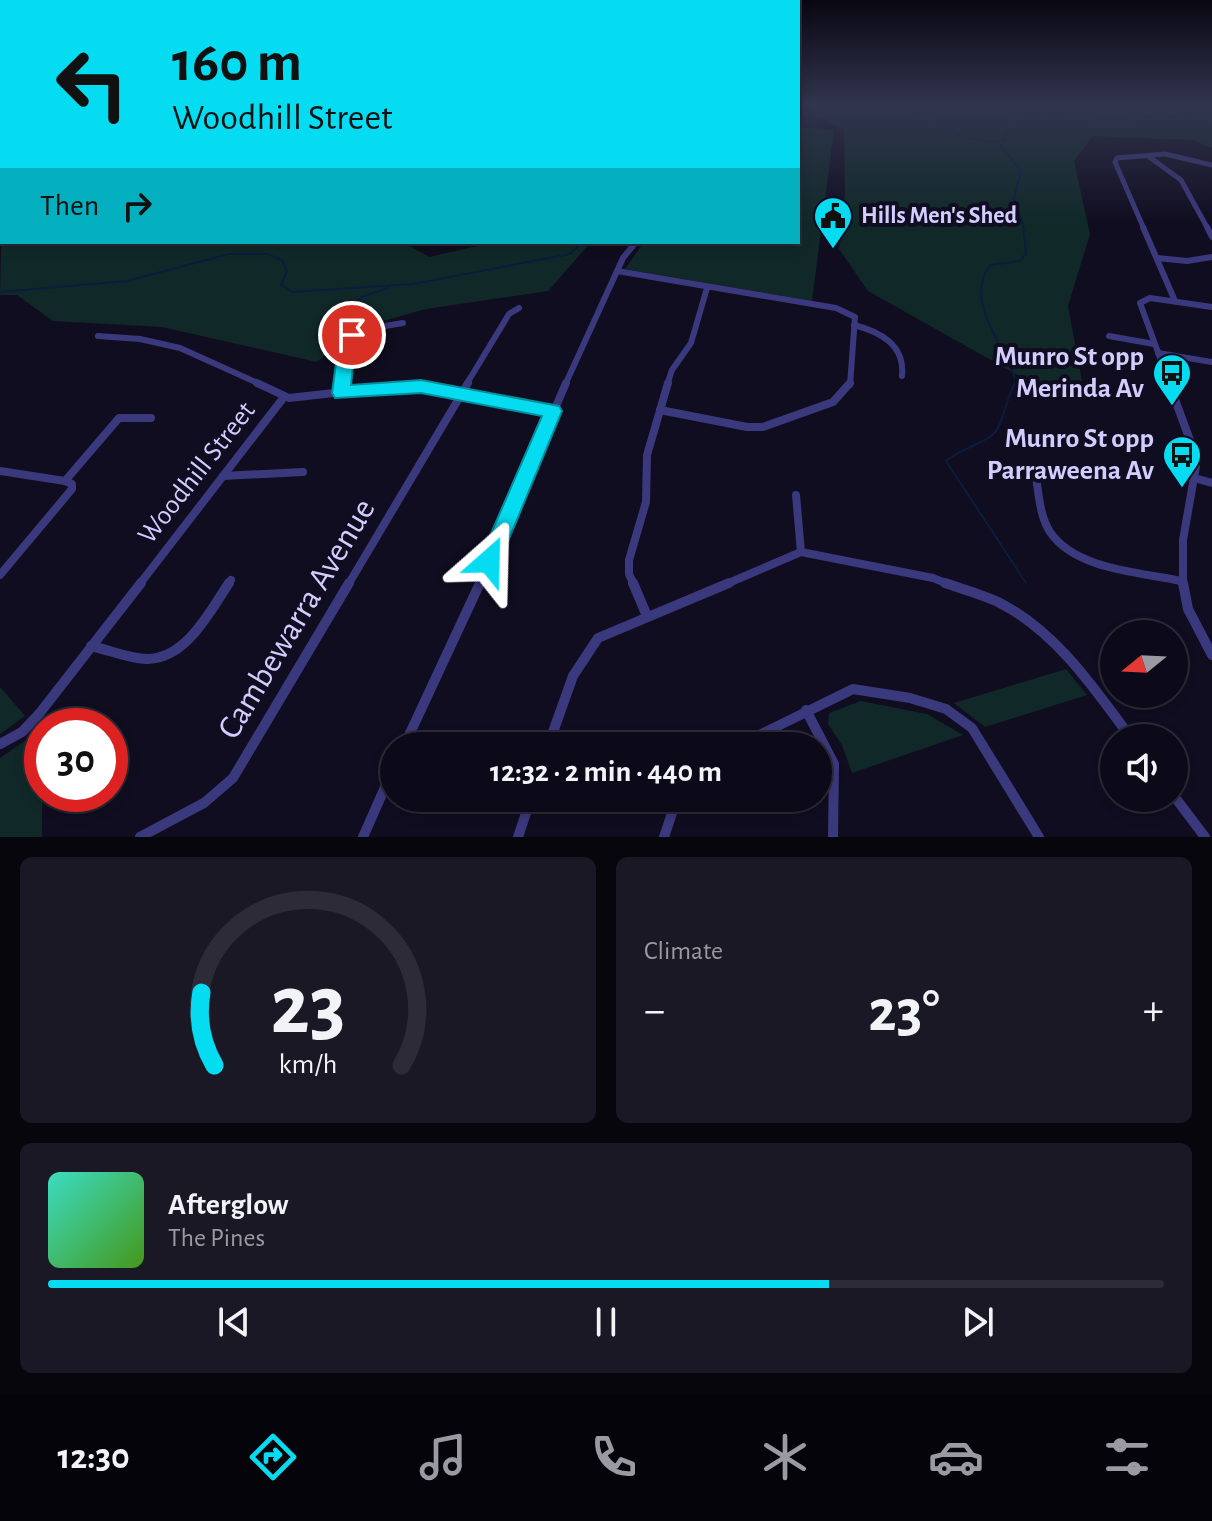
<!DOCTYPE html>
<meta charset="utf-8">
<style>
body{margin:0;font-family:"Alegreya Sans",sans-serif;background:#1a1825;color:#f1f3f6;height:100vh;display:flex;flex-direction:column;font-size:30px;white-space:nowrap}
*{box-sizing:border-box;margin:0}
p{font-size:26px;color:#9a9aa2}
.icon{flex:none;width:44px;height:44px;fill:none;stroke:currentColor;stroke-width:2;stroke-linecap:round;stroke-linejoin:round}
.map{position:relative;height:837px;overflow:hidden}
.drawer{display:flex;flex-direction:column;gap:20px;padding:20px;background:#07060d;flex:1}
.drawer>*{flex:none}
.top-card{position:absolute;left:0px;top:0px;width:800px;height:244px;box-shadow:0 4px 12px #0003,0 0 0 2px #2c2b37;background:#06dcf1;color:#111;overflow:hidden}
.needle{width:52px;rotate:252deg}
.controls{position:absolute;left:1100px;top:620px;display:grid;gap:16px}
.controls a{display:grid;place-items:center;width:88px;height:88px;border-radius:50%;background:#0c0a18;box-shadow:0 4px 12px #0003,0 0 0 2px #2c2b37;font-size:40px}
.speed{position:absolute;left:24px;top:708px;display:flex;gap:16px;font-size:40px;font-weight:700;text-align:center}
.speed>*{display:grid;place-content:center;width:104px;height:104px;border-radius:50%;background:#0c0a18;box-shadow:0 4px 12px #0003,0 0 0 2px #2c2b37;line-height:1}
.speed .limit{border:12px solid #d22;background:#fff;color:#111}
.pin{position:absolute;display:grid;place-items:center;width:68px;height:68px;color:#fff;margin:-34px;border:4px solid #fff;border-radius:50%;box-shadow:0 2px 8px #0007}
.me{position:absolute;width:88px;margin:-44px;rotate:25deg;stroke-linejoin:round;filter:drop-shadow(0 0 6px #0008)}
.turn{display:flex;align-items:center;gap:28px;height:168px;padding:0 40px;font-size:36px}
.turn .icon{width:104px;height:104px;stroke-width:2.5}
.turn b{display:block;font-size:56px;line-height:68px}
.then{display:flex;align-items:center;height:76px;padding:0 40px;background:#0003;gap:16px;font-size:30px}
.big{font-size:60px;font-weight:600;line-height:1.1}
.drawer .widget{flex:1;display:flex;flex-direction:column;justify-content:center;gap:12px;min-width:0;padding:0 28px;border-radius:12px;background:#1a1825}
.drawer .dial{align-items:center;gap:0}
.dial svg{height:208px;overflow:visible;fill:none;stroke:#2c2b37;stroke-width:7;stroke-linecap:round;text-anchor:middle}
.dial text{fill:#f1f3f6;stroke:none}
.song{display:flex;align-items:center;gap:24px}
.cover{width:96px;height:96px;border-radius:12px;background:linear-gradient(135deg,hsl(170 70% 55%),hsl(100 70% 35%))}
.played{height:8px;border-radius:4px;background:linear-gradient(90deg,#06dcf1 70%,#2c2b37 70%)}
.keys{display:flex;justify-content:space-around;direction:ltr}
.heat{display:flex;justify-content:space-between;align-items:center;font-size:44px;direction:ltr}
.drawer .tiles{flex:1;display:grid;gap:20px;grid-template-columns:1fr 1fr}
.widget:last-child{grid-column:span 2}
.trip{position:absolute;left:380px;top:732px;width:452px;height:80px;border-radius:40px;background:#0c0a18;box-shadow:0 4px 12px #0003,0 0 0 2px #2c2b37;font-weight:600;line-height:80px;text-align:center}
.menu{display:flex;height:128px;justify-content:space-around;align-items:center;background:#05040a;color:#9a9aa2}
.menu .icon{width:56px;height:56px}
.menu .active{color:#06dcf1}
.menu b{font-size:36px;color:#f1f3f6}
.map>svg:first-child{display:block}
.green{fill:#102928}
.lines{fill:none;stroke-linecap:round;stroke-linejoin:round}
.stream{stroke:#0a1d3c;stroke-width:2}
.street-far3{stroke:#3b397d;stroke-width:5}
.street-far2{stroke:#3b397d;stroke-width:6}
.street-far1{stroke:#3b397d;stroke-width:8}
.street{stroke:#3b397d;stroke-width:10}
.route{fill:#06dcf1;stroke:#048f9d;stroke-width:2}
.labels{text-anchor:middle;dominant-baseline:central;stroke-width:8;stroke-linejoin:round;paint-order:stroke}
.far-poi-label{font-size:24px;font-weight:bold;fill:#d2cdfe;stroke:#100d20;text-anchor:start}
.poi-label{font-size:28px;font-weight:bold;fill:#d2cdfe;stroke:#100d20;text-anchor:end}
.street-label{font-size:28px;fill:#d2cdfe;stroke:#100d20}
.near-street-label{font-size:34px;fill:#d2cdfe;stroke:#100d20}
</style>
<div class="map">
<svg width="1212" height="837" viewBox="0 0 1212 837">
<rect width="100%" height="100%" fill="#100d20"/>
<g class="green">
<polygon points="798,105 1212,105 1212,148 1193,140 1093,136 1074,161 1090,234 1068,306 1082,381 1046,391 868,291 839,249 845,193 844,129 816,116 798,115"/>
<polygon points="798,127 834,130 812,301 625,269 644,242 798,242"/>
<polygon points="2,210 2,242 138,242 149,245 159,242 403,242 429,257 495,242 591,242 548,291 426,309 358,328 317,362 162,327 53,321 17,295 0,295"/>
<polygon points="1066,669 1087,695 985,727 954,703"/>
<polygon points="0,687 25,716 0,734"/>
<polygon points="861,701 927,714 963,735 852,773 842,745 828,724 829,713"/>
<polygon points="38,732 42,736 42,837 0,837 0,758"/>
</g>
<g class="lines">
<g class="stream">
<path d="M 902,105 C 932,120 969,148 1004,140 L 1009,120 C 1043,102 1072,119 1107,123 C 1120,125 1131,118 1143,116 C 1164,113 1187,122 1203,105"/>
<polyline points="1199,112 1212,119"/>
<path d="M 999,143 L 1021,171 L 1014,199 L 1023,226 L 1026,253 L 1020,261 L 990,265 C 963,302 1005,345 1016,381 C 1006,396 1004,426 992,435 C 978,446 960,449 946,461 L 1026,583"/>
<polyline points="0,292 127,281 229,254 267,254 282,260 287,271 281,285 292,292 413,284 570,254 582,242"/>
<polyline points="314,337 362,297 388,288"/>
</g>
<g class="street-far3">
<polyline points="1148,156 1181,180 1208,229"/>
<polyline points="1144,229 1115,162 1117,158 1165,154 1212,165"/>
</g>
<g class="street-far2">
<polyline points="1143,227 1175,301"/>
<polyline points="1207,227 1212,237"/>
<polyline points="1157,258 1187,261 1212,257"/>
<polyline points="617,271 836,308 855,317 850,385"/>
<path d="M 854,325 C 881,332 905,345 902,376"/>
<polyline points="98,336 140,339 180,348 262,385"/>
<polyline points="1109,336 1154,344"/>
<polyline points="1158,353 1212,362"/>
<polyline points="342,385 346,348 352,335 367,329 403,323"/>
<polyline points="401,385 409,385"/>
<polyline points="466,385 509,314 519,308"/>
<polyline points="565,385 623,258 636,242"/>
<polyline points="667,385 672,370 691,343 707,288"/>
<polyline points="1170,385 1140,303 1150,298 1212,307"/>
</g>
<g class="street-far1">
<polyline points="257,383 289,398 405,385 464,392 553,411"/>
<polyline points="1169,383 1195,454 1196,466 1183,540 1183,585"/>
<polyline points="341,393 342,383"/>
<polyline points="660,410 747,427 763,427 833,402 850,383"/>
<polyline points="0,471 65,481"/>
<polyline points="223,476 303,472"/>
<path d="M 1036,478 C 1039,495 1040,517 1050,532 C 1076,570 1140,572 1181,581"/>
<polyline points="1194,478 1212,483"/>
<polyline points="65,481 119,418 151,418"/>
<polyline points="796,495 801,552"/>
<polyline points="0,575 72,489 72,484 65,481"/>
<polyline points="139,585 284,397"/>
<polyline points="228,585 231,580"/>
<polyline points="348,585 468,383"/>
<polyline points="479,585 566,383"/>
<polyline points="634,585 629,574 629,560 646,502 647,455 668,383"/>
<polyline points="724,585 801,552 933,578 951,585"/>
</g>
<g class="street">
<polyline points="633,583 647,616"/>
<path d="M 945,583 C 962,589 981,594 998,602 C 1056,631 1094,688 1131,738"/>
<polyline points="1183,583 1188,609 1212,655"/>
<path d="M 91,646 C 109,650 127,658 146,659 C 186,660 210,611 229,583"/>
<polyline points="806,710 834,764 833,837"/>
<polyline points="0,744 22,732 39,714 141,583"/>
<polyline points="404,746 480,583"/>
<polyline points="548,746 573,676 598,638 729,583"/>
<polyline points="737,746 853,689 910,698 946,709 972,728 1039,837"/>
<polyline points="1174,796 1205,837"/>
<polyline points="140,837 204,803 233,778 349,583"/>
<polyline points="363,837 394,767"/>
<polyline points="518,837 531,798"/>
<polyline points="664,837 677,798"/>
</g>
</g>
<linearGradient id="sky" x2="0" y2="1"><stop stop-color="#090712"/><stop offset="0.47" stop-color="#31354e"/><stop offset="1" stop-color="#31354e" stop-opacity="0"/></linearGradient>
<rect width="1212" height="223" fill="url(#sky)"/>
<polygon class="route" points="352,330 361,335 355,348 351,385 421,380 559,406 562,411 497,568 489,571 482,568 479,561 542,416 421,393 335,398 332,393 338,348 347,331"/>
<defs>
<g id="civic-pin" transform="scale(2)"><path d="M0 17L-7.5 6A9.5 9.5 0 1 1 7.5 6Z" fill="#06dcf1" stroke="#100d20"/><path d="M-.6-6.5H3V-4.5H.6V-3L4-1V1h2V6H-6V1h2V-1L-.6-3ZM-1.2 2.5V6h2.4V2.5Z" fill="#111"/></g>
<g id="bus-pin" transform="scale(2)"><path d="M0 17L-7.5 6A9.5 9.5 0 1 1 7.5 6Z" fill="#06dcf1" stroke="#100d20"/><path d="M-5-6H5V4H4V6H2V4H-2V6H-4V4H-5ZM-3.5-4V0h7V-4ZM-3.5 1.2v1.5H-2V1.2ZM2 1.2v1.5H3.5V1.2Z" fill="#111"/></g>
</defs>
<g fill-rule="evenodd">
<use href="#civic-pin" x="833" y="216"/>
<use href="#bus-pin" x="1172" y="373"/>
<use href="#bus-pin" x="1182" y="455"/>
</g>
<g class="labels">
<g class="far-poi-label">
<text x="861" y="216">Hills Men's Shed</text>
</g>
<g class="poi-label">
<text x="1144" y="357">Munro St opp<tspan x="1144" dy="32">Merinda Av</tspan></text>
<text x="1154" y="439">Munro St opp<tspan x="1154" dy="32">Parraweena Av</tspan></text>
</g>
<g class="street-label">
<text transform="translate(197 473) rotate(-52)">Woodhill Street</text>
</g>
<g class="near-street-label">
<text transform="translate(297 619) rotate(-59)">Cambewarra Avenue</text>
</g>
</g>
</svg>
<div class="controls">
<a><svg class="needle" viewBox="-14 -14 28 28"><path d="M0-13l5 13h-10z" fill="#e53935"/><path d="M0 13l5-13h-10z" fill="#9a9aa2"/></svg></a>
<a><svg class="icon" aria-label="sound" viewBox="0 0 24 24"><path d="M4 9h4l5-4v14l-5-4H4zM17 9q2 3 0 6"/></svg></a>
</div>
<div class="speed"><div class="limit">30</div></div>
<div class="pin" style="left:352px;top:335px;background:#d93025"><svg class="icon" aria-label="arrive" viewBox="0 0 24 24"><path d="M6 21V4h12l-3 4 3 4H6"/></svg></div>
<svg class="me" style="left:489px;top:561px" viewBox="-20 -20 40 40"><path d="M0-17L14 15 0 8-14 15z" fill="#06dcf1" stroke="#fff" stroke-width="4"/></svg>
<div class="trip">12:32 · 2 min · 440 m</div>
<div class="top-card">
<div class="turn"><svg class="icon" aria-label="left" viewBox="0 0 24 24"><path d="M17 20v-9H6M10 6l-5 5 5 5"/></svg><div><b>160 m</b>Woodhill Street</div></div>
<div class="then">Then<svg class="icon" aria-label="right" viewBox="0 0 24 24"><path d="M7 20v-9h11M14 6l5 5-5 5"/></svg></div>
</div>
</div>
<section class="drawer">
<div class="tiles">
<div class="widget dial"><svg viewBox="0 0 100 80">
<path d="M14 69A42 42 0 1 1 86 69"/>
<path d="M14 69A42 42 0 0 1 9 41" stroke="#06dcf1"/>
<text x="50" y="56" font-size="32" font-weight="700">23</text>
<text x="50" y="72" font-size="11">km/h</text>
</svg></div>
<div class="widget"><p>Climate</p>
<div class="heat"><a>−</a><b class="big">23°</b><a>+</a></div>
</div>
<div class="widget">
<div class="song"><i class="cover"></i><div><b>Afterglow</b><p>The Pines</p></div></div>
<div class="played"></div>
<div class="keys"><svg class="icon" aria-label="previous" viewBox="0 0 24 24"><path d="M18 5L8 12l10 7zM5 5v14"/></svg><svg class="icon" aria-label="pause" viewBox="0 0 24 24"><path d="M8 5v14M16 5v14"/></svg><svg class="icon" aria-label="next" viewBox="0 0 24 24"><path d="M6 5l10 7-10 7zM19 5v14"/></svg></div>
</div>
</div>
</section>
<nav class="menu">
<b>12:30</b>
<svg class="icon active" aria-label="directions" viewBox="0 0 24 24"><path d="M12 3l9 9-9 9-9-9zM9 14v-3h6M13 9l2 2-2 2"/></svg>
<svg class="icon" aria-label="music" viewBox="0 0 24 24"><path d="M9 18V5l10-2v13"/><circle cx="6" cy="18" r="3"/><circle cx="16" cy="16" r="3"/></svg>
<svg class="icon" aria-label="phone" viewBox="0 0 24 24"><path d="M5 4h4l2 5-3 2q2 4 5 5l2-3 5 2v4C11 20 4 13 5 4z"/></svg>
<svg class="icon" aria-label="climate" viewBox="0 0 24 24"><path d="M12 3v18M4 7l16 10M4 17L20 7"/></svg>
<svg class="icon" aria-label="car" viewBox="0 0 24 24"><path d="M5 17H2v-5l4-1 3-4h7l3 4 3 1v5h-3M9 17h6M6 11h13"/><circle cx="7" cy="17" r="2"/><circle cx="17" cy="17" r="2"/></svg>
<svg class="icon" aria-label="filters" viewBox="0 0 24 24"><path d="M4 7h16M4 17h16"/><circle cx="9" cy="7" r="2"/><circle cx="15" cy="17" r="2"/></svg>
</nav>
